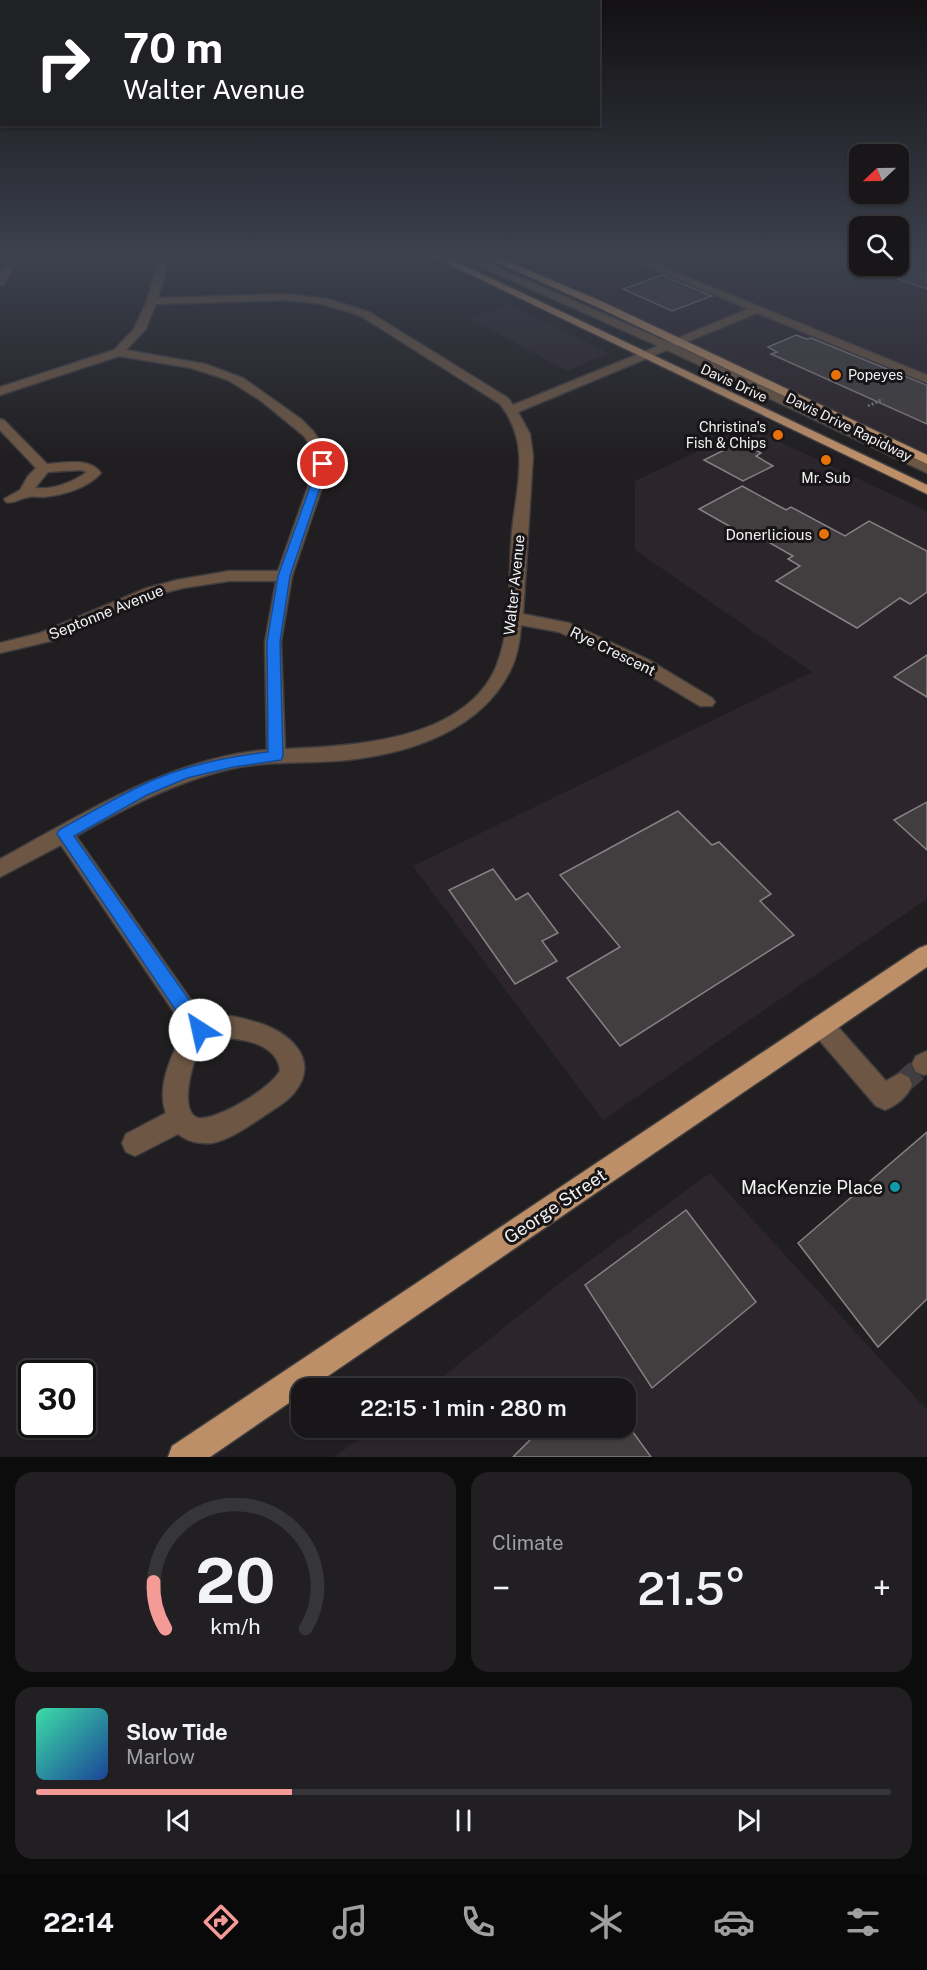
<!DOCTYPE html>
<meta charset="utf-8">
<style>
body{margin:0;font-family:"Public Sans",sans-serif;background:#211f21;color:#f1f3f6;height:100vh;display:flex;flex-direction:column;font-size:22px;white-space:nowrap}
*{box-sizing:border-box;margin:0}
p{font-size:20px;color:#9f9fa2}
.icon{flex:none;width:33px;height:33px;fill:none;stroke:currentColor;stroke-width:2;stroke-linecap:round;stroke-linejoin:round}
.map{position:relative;height:1457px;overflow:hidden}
.details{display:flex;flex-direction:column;gap:15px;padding:15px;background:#0d0c0d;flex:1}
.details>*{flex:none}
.top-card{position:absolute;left:0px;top:0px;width:600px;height:126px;box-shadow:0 2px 4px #0004,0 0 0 2px #363537;background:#202124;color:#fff;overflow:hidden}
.needle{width:39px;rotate:248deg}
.fabs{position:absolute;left:849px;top:144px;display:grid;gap:12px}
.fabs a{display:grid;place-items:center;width:60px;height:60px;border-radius:12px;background:#181618;box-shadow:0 2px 4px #0004,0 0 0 2px #363537;font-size:30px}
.speed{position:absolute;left:18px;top:1360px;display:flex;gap:12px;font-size:30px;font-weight:700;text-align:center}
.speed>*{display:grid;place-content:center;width:78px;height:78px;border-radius:50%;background:#181618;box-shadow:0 2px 4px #0004,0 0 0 2px #363537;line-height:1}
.speed .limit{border:3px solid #111;border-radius:9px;background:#fff;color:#111}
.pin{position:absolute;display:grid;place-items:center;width:51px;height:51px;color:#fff;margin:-26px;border:3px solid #fff;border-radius:50%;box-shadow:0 2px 6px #0007}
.me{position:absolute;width:66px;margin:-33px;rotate:325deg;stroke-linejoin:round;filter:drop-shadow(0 0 4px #0008)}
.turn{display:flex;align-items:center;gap:21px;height:126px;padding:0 24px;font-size:27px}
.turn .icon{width:78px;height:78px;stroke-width:2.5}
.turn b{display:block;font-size:42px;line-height:51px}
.big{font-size:45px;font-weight:600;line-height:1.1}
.details .tile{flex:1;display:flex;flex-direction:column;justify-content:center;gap:9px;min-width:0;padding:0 21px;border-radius:18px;background:#211f21}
.details .dial{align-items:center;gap:0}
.dial svg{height:156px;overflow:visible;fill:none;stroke:#363537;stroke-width:7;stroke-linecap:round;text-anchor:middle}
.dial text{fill:#f1f3f6;stroke:none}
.song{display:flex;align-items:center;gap:18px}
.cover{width:72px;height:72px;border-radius:9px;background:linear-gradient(135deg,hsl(160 70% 55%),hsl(220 70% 35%))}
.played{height:6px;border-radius:3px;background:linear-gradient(90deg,#f59b97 30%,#363537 30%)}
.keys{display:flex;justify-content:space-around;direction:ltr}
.heat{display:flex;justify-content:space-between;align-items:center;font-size:33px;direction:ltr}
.details .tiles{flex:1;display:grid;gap:15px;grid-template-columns:1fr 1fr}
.tile:last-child{grid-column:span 2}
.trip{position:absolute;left:291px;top:1378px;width:345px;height:60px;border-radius:18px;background:#181618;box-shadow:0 2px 4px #0004,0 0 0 2px #363537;font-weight:600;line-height:60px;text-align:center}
.menu{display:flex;height:96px;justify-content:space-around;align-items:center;background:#0a090a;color:#9f9fa2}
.menu .icon{width:42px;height:42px}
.menu .active{color:#f59b97}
.menu b{font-size:27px;color:#f1f3f6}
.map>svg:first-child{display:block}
.built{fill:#2c252c}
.building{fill:#423e40;stroke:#868284;stroke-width:1.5}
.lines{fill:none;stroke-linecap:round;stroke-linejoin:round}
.minor-tunnel{stroke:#403e40;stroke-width:22;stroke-dasharray:22 10;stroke-linecap:butt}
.minor-casing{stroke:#3e3c3e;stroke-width:3}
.major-casing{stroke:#3e3c3e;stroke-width:3}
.path{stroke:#7a797a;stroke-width:3;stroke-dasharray:2 2;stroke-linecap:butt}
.minor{fill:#6d5744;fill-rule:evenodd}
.major{fill:#bd8f68;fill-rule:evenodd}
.route{fill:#1a73e8;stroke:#114b97;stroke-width:1.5}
.food-dot{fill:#e8710a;stroke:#171517;stroke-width:2}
.culture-dot{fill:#0f9aa8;stroke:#171517;stroke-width:2}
.labels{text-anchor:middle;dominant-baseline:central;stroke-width:6;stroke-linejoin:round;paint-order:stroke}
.far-poi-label{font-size:14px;fill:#f3f2f3;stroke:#171517;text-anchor:start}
.far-street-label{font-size:14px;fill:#f3f2f3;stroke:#171517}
.poi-label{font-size:15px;fill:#f3f2f3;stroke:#171517;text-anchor:end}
.street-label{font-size:15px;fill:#f3f2f3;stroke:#171517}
.near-poi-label{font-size:18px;fill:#f3f2f3;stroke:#171517;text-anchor:end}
.near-street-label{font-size:18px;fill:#f3f2f3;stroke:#171517}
</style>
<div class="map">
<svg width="927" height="1457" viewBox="0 0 927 1457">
<rect width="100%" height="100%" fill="#201e20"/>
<g class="built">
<polygon points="548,254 859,254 860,266 898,266 899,254 927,254 927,453 517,263"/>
<polygon points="509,304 608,353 567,371 469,318"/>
<polygon points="748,427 927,511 927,899 603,1120 413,866 812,672 635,550 635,481"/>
<polygon points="710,1173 927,1410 927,1457 334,1457 374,1428 626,1428 626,1389 427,1389 565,1279"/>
</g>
<g class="building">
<polygon points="898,254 927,254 927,289 898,279"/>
<polygon points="662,275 712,296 672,311 623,289"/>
<polygon points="796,335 807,339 811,338 927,385 927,424 771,354 777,352 768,347"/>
<polygon points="740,442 761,453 756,456 773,466 743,481 704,460"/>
<polygon points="742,486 786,510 791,507 845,536 869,521 927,551 927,592 910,604 900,598 857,628 776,581 800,566 788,559 793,556 749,531 743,534 699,509"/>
<polygon points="927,655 927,697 894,677"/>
<polygon points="927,802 927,850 894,820"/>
<polygon points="678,811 712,845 719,842 771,894 760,901 794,935 620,1046 567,978 620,947 560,875"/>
<polygon points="493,869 516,900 528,893 558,933 542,941 557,961 515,984 449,890"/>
<polygon points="927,1132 927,1299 878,1347 798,1243"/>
<polygon points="686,1210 756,1302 652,1388 585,1285"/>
<polygon points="542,1428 630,1428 651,1457 513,1457"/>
</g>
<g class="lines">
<polyline class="minor-tunnel" points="900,1085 924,1064"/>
<g class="minor-casing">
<g id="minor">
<polygon points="13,254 23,254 4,284 0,285 0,274"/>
<path d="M 160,254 L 170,254 L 158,298 L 287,294 L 328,299 L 369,312 L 508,398 L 513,405 L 658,346 L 457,256 L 455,254 L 467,254 L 668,342 L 748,309 L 619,254 L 631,254 L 927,375 L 927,383 L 757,313 L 677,346 L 927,464 L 927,473 L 667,350 L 518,412 L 530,434 L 533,456 L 523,614 L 569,623 L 647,659 L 712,698 L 715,702 L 712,706 L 700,706 L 635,667 L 559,632 L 521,625 C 520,639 518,655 511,669 C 482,730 411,753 348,760 C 309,764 269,760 230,769 C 175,782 125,808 76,836 L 203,1017 C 220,1011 246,1019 262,1024 C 292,1035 320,1061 294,1093 C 286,1103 272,1110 261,1118 C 247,1127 229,1140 212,1143 C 198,1144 189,1142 178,1134 L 135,1156 L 126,1152 L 122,1143 L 126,1134 L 166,1113 C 156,1087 172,1052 186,1030 L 61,845 L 0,877 L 0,859 C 83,814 170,758 267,750 L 265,642 L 276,581 L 229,581 L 183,588 L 159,594 L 51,641 L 0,653 L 0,643 L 40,633 L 147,588 L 177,580 L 229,571 L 278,571 L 316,464 L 311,447 L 304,436 L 260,400 L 228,380 L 191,368 L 119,356 L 0,395 L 0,387 L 114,350 L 134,329 L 147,301 ZM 287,300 L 323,304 L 361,316 L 500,404 C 531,444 517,484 512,531 C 508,575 513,625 496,667 C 464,741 353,746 285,749 L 281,642 L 292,576 L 330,464 L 324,447 L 313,431 L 301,419 L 243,378 L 205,364 L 126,350 L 145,330 L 156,304 ZM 211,1037 C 235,1038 276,1040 280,1070 C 275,1086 216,1121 199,1118 C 179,1114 191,1067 197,1055 C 201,1048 205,1042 211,1037 Z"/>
<path d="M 0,419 L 4,420 L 47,464 C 65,463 89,457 101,473 C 88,488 63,495 44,497 C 39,497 33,496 29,497 C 20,498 15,504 6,502 L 4,499 L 20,490 L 28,476 L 36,468 L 0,430 ZM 81,470 L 87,472 C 72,483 52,490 35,488 L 48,472 Z"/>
<path d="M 822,1015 L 830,1018 L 886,1081 L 900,1073 L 909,1077 L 912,1085 C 907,1097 897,1105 885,1110 L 876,1106 L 814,1034 L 810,1026 L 814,1018 Z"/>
<polygon points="927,1051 927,1074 924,1075 916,1072 912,1064 916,1056"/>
</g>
</g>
<g class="major-casing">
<g id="major">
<polygon points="428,254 440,254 927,485 927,494"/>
<polygon points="478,254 490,254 603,302 927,455 927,464 595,306"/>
<polygon points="927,945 927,967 309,1389 302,1389 302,1394 210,1457 168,1457 172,1446 919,948"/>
</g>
</g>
<polyline class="path" points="868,406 883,399"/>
<use href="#minor" class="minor"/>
<use href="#major" class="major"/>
</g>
<linearGradient id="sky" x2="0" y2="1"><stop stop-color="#121012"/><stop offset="0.56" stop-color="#3c414e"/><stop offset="1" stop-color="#3c414e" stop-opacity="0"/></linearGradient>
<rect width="927" height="457" fill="url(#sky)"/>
<path class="route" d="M 319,462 L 328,464 L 290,576 L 280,642 L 283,756 L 281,760 L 233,767 L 187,778 L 147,795 L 74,836 L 206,1024 L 208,1030 L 206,1036 L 200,1038 L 193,1036 L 57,834 L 59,830 C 84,816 110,801 136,788 C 177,767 223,757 268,752 L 267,642 L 278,576 Z"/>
<g class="food-dot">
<circle cx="836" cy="375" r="6"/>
<circle cx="778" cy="435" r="6"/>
<circle cx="826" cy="460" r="6"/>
<circle cx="824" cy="534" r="6"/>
</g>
<circle class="culture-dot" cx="895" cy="1187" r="6"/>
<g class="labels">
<g class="far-poi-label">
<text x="848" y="375">Popeyes</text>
<text x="766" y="427" text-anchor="end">Christina's<tspan x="766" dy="16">Fish &amp; Chips</tspan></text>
<text x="826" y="478" text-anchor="middle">Mr. Sub</text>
</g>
<g class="far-street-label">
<text transform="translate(734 383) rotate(25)">Davis Drive</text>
<text transform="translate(849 427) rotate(26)">Davis Drive Rapidway</text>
</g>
<g class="poi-label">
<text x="812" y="534">Donerlicious</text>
</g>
<g class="street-label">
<text transform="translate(514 585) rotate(-84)">Walter Avenue</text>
<text transform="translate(106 612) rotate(-22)">Septonne Avenue</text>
<text transform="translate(613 651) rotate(26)">Rye Crescent</text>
</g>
<g class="near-poi-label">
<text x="883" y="1187">MacKenzie Place</text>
</g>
<g class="near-street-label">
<text transform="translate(555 1206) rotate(-34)">George Street</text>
</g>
</g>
</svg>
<div class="fabs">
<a><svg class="needle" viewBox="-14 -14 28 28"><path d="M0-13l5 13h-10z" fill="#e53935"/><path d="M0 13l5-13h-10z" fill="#9f9fa2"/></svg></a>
<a><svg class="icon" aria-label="search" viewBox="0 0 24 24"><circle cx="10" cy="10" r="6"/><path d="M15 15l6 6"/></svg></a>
</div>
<div class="speed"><div class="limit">30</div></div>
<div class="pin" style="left:323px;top:464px;background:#d93025"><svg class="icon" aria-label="arrive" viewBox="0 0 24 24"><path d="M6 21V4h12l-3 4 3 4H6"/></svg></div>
<svg class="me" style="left:200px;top:1030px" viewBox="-20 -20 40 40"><circle r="19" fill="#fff"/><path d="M0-13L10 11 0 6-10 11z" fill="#1a73e8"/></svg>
<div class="trip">22:15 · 1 min · 280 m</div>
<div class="top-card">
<div class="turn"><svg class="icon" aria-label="right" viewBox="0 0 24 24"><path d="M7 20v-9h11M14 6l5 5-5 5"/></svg><div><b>70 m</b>Walter Avenue</div></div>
</div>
</div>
<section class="details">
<div class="tiles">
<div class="tile dial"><svg viewBox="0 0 100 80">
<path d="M14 69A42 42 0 1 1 86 69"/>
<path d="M14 69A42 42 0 0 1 8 45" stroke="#f59b97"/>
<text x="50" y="56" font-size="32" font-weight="700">20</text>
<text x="50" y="72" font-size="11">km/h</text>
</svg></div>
<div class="tile"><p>Climate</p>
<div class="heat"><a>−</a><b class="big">21.5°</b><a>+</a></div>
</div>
<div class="tile">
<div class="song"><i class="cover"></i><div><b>Slow Tide</b><p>Marlow</p></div></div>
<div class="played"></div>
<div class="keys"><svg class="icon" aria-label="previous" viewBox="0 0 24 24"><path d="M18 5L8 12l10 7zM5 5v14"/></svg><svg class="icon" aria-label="pause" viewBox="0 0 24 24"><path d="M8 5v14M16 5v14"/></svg><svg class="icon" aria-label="next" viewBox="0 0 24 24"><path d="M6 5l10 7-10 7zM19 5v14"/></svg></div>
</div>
</div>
</section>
<nav class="menu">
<b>22:14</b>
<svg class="icon active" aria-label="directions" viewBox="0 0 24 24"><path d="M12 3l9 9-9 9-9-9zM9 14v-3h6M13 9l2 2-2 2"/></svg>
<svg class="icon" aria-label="music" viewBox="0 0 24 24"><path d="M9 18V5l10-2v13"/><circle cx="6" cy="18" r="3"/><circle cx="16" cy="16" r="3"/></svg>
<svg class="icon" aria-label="phone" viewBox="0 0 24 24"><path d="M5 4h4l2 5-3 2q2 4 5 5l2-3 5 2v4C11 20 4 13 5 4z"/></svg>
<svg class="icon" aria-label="climate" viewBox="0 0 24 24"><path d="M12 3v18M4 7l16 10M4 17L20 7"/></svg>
<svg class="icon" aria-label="car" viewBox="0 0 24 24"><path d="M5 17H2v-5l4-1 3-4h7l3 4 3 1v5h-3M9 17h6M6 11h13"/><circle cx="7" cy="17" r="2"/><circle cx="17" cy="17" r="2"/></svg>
<svg class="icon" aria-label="filters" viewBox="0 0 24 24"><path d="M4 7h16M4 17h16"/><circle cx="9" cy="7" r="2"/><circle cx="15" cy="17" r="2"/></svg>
</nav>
